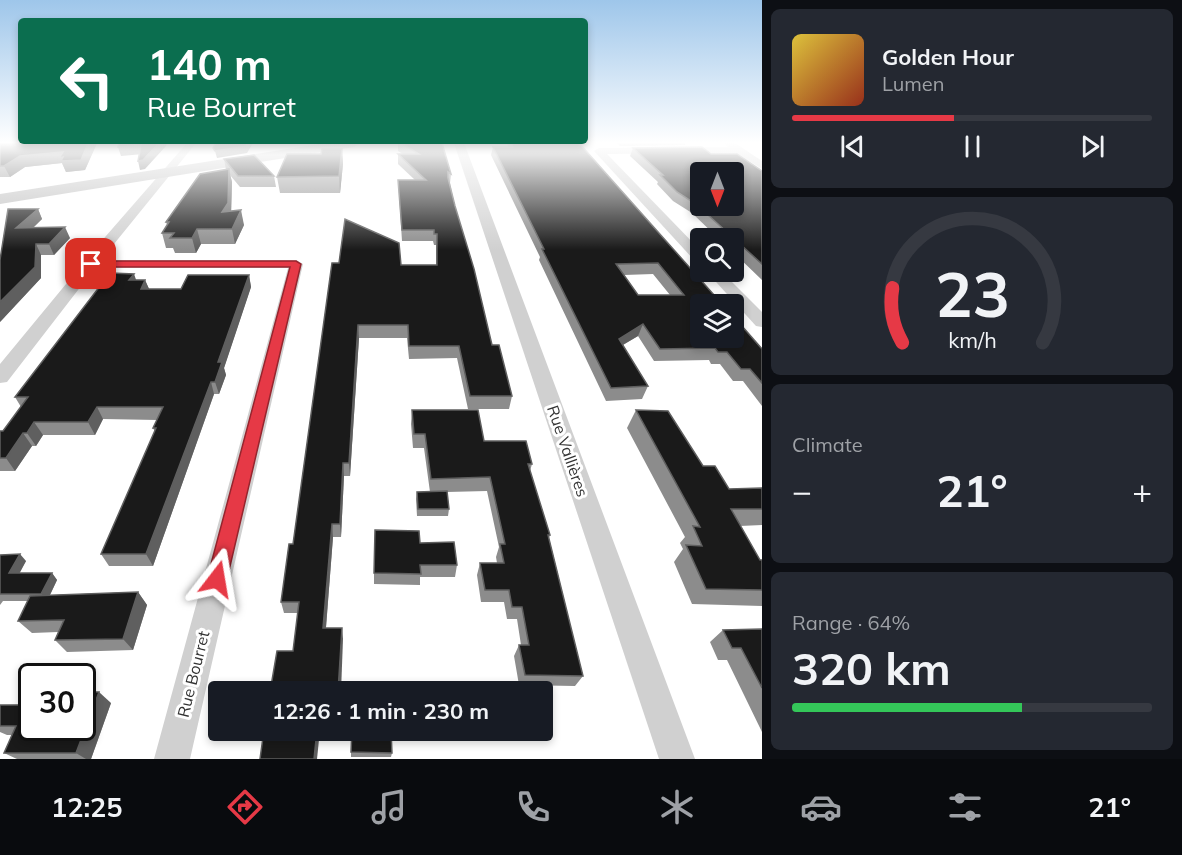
<!DOCTYPE html>
<meta charset="utf-8">
<style>
body{margin:0;font-family:Mulish,sans-serif;background:#242831;color:#f1f3f6;height:100vh;display:flex;flex-direction:column;font-size:22px;white-space:nowrap}
*{box-sizing:border-box;margin:0}
p{font-size:20px;color:#9ea1a6}
.icon{flex:none;width:33px;height:33px;fill:none;stroke:currentColor;stroke-width:2;stroke-linecap:round;stroke-linejoin:round}
.map{position:relative;flex:1;overflow:hidden}
.side{display:flex;flex-direction:column;gap:9px;padding:9px;background:#0d0f14;width:420px}
.side>*{flex:none}
.guide{position:absolute;left:18px;top:18px;width:570px;height:126px;border-radius:6px;box-shadow:0 3px 9px #0003;background:#0b6e4f;color:#fff;overflow:hidden}
.needle{width:39px;rotate:180deg}
.fabs{position:absolute;left:690px;top:162px;display:grid;gap:12px}
.fabs a{display:grid;place-items:center;width:54px;height:54px;border-radius:6px;background:#171b24;box-shadow:0 3px 9px #0003;font-size:30px}
.speed{position:absolute;left:18px;top:663px;display:flex;gap:12px;font-size:30px;font-weight:700;text-align:center}
.speed>*{display:grid;place-content:center;width:78px;height:78px;border-radius:50%;background:#171b24;box-shadow:0 3px 9px #0003;line-height:1}
.speed .limit{border:3px solid #111;border-radius:9px;background:#fff;color:#111}
.pin{position:absolute;display:grid;place-items:center;width:51px;height:51px;color:#fff;margin:-26px;border-radius:12px;box-shadow:0 3px 9px #0006}
.me{position:absolute;width:66px;margin:-33px;rotate:14deg;stroke-linejoin:round;filter:drop-shadow(0 0 4px #0008)}
.turn{display:flex;align-items:center;gap:21px;height:126px;padding:0 30px;font-size:27px}
.turn .icon{width:78px;height:78px;stroke-width:2.5}
.turn b{display:block;font-size:42px;line-height:51px}
.big{font-size:45px;font-weight:700;line-height:1.1}
.side .card{flex:1;display:flex;flex-direction:column;justify-content:center;gap:9px;min-width:0;padding:0 21px;border-radius:9px;background:#242831}
.side .dial{align-items:center;gap:0}
.dial svg{height:156px;overflow:visible;fill:none;stroke:#363941;stroke-width:7;stroke-linecap:round;text-anchor:middle}
.dial text{fill:#f1f3f6;stroke:none}
.song{display:flex;align-items:center;gap:18px}
.cover{width:72px;height:72px;border-radius:9px;background:linear-gradient(135deg,hsl(50 70% 55%),hsl(10 70% 35%))}
.played{height:6px;border-radius:3px;background:linear-gradient(90deg,#e63946 45%,#363941 45%)}
.keys{display:flex;justify-content:space-around;direction:ltr}
.heat{display:flex;justify-content:space-between;align-items:center;font-size:33px;direction:ltr}
.charge{height:9px;border-radius:4px;background:linear-gradient(90deg,#34c759 64%,#363941 0)}
.trip{position:absolute;left:208px;top:681px;width:345px;height:60px;border-radius:6px;background:#171b24;box-shadow:0 3px 9px #0003;font-weight:700;line-height:60px;text-align:center}
.dock{display:flex;height:96px;justify-content:space-around;align-items:center;background:#090b0e;color:#9ea1a6}
.dock .icon{width:42px;height:42px}
.dock .on{color:#e63946}
.dock b{font-size:27px;color:#f1f3f6}
main{display:flex;flex:1;min-height:0}
.map>svg:first-child{display:block}
.lines{fill:none;stroke-linecap:round;stroke-linejoin:round}
.minor{fill:#d0d0d0;fill-rule:evenodd}
.secondary{fill:#bdbdbd;fill-rule:evenodd}
.wall{fill:#8c8c8c;fill-rule:evenodd}
.shaded-wall{fill:#5f5f5f}
.building{fill:#1a1a1a;stroke:#5f5f5f;stroke-width:1.5;fill-rule:evenodd}
.route{fill:#e63946;stroke:#96252e;stroke-width:1.5}
.labels{text-anchor:middle;dominant-baseline:central;stroke-width:6;stroke-linejoin:round;paint-order:stroke}
.street-label{font-size:16px;fill:#333;stroke:#fff}
</style>
<main>
<div class="map">
<svg width="762" height="759" viewBox="0 0 762 759">
<rect width="100%" height="100%" fill="#fff"/>
<g class="lines">
<g class="minor">
<polygon points="187,143 196,143 101,260 296,260 303,264 190,759 154,759 288,268 95,268 7,382 0,383 0,364 99,244"/>
<polygon points="454,143 464,143 695,759 659,759"/>
<polygon points="724,143 735,143 762,161 762,169 736,153 607,154 700,250 700,262 695,261 594,151 599,148 728,147"/>
<polygon points="707,272 722,272 762,312 762,327 756,326"/>
</g>
<polygon class="secondary" points="326,143 360,143 354,147 0,204 0,194"/>
</g>
<g class="wall">
<polygon points="0,143 97,143 85,170 66,172 62,163 25,167 10,177 0,177"/>
<polygon points="398,143 442,143 451,174 450,183 455,206 492,345 512,396 509,409 468,409 457,358 409,359 407,338 359,338 350,476 344,476 341,537 333,537 326,628 343,639 293,651 298,613 284,613 281,602 293,544 332,263 401,265 436,265 436,245 434,245 433,241 402,241 398,180 415,180 398,164 398,154 403,154 398,151"/>
<path d="M 507,143 L 579,143 L 762,349 L 762,406 L 743,381 L 733,381 L 720,364 L 711,364 L 709,360 L 654,361 L 638,336 L 623,345 L 648,386 L 642,399 L 606,401 L 539,260 L 540,257 L 491,155 L 493,147 L 508,147 ZM 653,274 L 670,295 L 638,295 L 624,275 Z"/>
<polygon points="617,143 685,143 685,145 620,146"/>
<polygon points="633,148 711,154 762,171 762,280 734,253 734,238 718,238 692,213 673,201 657,184 658,182 630,156"/>
<polygon points="342,149 343,164 340,193 280,193 277,177 321,154"/>
<polygon points="224,159 274,176 276,187 240,187 230,175 232,182 231,211 244,225 235,244 201,244 196,253 175,253 173,248 166,248 162,233 167,225 166,222 226,170"/>
<polygon points="38,209 42,219 33,228 70,238 54,255 41,255 41,278 0,322"/>
<polygon points="249,275 251,287 224,368 226,375 219,394 214,394 153,566 109,566 101,554 155,432 153,428 157,420 103,419 95,435 43,435 36,446 32,446 15,471 0,471 0,431 3,431 21,407 15,397 136,280 145,280 149,289 181,289"/>
<polygon points="412,410 484,441 532,464 530,471 550,535 549,538 583,676 575,686 519,685 514,656 519,645 521,645 517,619 507,619 504,602 481,602 477,575 480,563 497,563 496,557 499,547 487,491 447,492 449,509 448,516 417,516 416,499 417,492 430,492 424,448 413,448 411,424"/>
<polygon points="636,410 729,489 762,488 762,525 740,526 760,560 762,560 762,606 692,604 674,562 683,549 680,543 685,537 627,428"/>
<polygon points="420,543 457,565 455,577 420,577 420,585 374,584 374,573"/>
<polygon points="0,555 26,561 19,573 52,573 57,580 50,595 138,592 147,605 133,650 67,652 55,640 58,632 32,633 18,621 28,601 3,601 0,605"/>
<polygon points="762,629 762,732 727,660 718,660 710,642 723,630"/>
<polygon points="111,703 91,759 17,759 4,753 12,735 7,735 0,732 0,705"/>
<polygon points="351,752 392,753 391,757 351,757"/>
</g>
<g class="shaded-wall">
<polygon points="88,143 97,143 85,170 66,172 62,163 25,167 10,177 4,166 20,156"/>
<polygon points="159,143 167,143 166,146 145,169 140,170 138,161"/>
<polygon points="248,143 253,143 247,153 217,158 215,151"/>
<polygon points="141,145 143,154 121,156 118,147"/>
<polygon points="342,149 343,164 340,193 339,176"/>
<polygon points="229,169 232,182 231,217 222,212"/>
<polygon points="38,209 42,219 22,238 16,228"/>
<polygon points="241,210 244,225 235,244 232,229"/>
<polygon points="65,227 70,238 54,255 49,244"/>
<polygon points="197,229 201,244 196,253 192,238"/>
<polygon points="36,244 41,255 41,278 0,322 0,302"/>
<polygon points="134,274 138,285 129,280"/>
<polygon points="249,275 251,287 224,368 226,375 219,394 215,382 218,362"/>
<polygon points="145,280 150,291 141,289"/>
<polygon points="643,324 638,336 614,350 619,339"/>
<polygon points="358,325 359,338 350,476 349,463"/>
<polygon points="211,382 214,394 153,566 146,554"/>
<polygon points="97,407 103,419 95,435 88,422"/>
<polygon points="34,422 43,435 36,446 27,433"/>
<polygon points="23,433 32,446 15,471 6,458"/>
<polygon points="343,463 344,476 341,537 340,524"/>
<polygon points="332,524 333,537 325,639 323,628"/>
<polygon points="20,554 26,561 16,580 9,573"/>
<polygon points="52,573 57,580 47,601 41,594"/>
<polygon points="138,592 147,605 133,650 123,639"/>
<polygon points="342,628 343,639 341,692 338,692"/>
<polygon points="99,692 111,703 91,759 86,759 76,753"/>
<polygon points="317,730 320,730 317,759 314,759"/>
</g>
<g class="building">
<polygon points="0,143 88,143 81,160 61,161 63,157 59,158 63,152 20,156 4,166 0,166"/>
<polygon points="119,143 159,143 143,160 138,161 141,145 118,147"/>
<polygon points="216,143 248,143 246,146 215,151 213,148"/>
<polygon points="401,143 442,143 451,174 448,172 448,178 455,206 474,269 492,345 499,345 512,396 470,396 459,346 409,346 408,325 358,325 349,463 343,463 340,524 332,524 323,628 342,628 338,692 270,692 277,651 293,651 299,602 281,602 289,544 293,544 332,263 339,263 345,219 399,243 401,265 437,265 437,234 434,234 434,230 402,230 398,180 426,180 398,154 419,154"/>
<path d="M 512,143 L 579,143 L 722,304 L 700,304 L 700,338 L 734,338 L 734,317 L 762,349 L 762,383 L 750,369 L 741,369 L 727,352 L 718,352 L 715,348 L 660,349 L 643,324 L 619,339 L 648,386 L 611,388 L 542,249 L 544,249 L 493,147 L 513,147 ZM 658,263 L 684,295 L 638,295 L 616,264 Z"/>
<path d="M 702,147 L 711,154 L 737,154 L 762,171 L 762,264 L 696,204 L 677,192 L 660,175 L 663,175 L 633,148 ZM 700,172 L 734,172 L 734,206 L 700,206 Z"/>
<polygon points="322,149 342,149 339,176 277,177 287,154 321,154"/>
<polygon points="254,155 274,176 238,176 224,159"/>
<polygon points="229,169 228,203 222,212 241,210 232,229 197,229 192,238 170,238 174,233 162,233 169,222 166,222 200,174"/>
<polygon points="8,209 38,209 16,228 65,227 49,244 36,244 35,267 0,302 0,260"/>
<polygon points="110,273 134,274 129,280 145,280 141,289 181,289 188,275 249,275 218,362 222,362 215,382 211,382 146,554 101,554 156,428 153,428 163,407 97,407 88,422 34,422 27,433 23,433 6,458 0,458 0,431 3,431 28,397 15,397"/>
<polygon points="412,410 478,410 484,441 526,441 532,464 528,464 550,535 548,535 583,676 525,675 519,645 529,645 522,607 512,607 509,590 485,590 480,563 504,563 500,544 505,544 490,477 431,479 425,434 414,434"/>
<polygon points="636,410 668,411 703,466 715,466 729,489 762,488 762,509 731,509 760,560 762,560 762,590 706,589 686,545 702,546 693,526 700,527"/>
<polygon points="447,491 449,509 418,509 417,492"/>
<polygon points="375,530 419,531 420,543 454,542 457,565 420,565 421,574 374,573"/>
<polygon points="20,554 9,573 52,573 41,594 0,594 0,555"/>
<polygon points="138,592 123,639 55,640 64,620 18,621 30,596"/>
<polygon points="762,629 762,688 741,648 732,648 723,630"/>
<polygon points="30,691 32,691 32,728 82,728 82,692 99,692 76,753 4,753 16,726 0,726 0,705 24,705"/>
<polygon points="264,730 317,730 314,759 260,759"/>
<polygon points="352,730 391,730 392,753 351,752"/>
</g>
<linearGradient id="sky" x2="0" y2="1"><stop stop-color="#9ec6ea"/><stop offset="0.57" stop-color="#fff"/><stop offset="1" stop-color="#fff" stop-opacity="0"/></linearGradient>
<rect width="762" height="250" fill="url(#sky)"/>
<polygon class="route" points="296,261 301,264 227,579 224,586 217,589 210,586 207,579 290,267 91,267 86,264 91,261"/>
<g class="labels">
<g class="street-label">
<text transform="translate(568 451) rotate(71)">Rue Vallières</text>
<text transform="translate(193 674) rotate(-76)">Rue Bourret</text>
</g>
</g>
</svg>
<div class="fabs">
<a><svg class="needle" viewBox="-14 -14 28 28"><path d="M0-13l5 13h-10z" fill="#e53935"/><path d="M0 13l5-13h-10z" fill="#9ea1a6"/></svg></a>
<a><svg class="icon" aria-label="search" viewBox="0 0 24 24"><circle cx="10" cy="10" r="6"/><path d="M15 15l6 6"/></svg></a>
<a><svg class="icon" aria-label="layers" viewBox="0 0 24 24"><path d="M12 4l9 5-9 5-9-5zM3 14l9 5 9-5"/></svg></a>
</div>
<div class="speed"><div class="limit">30</div></div>
<div class="pin" style="left:91px;top:264px;background:#d93025"><svg class="icon" aria-label="arrive" viewBox="0 0 24 24"><path d="M6 21V4h12l-3 4 3 4H6"/></svg></div>
<svg class="me" style="left:217px;top:579px" viewBox="-20 -20 40 40"><path d="M0-17L14 15 0 8-14 15z" fill="#e63946" stroke="#fff" stroke-width="4"/></svg>
<div class="trip">12:26 · 1 min · 230 m</div>
<div class="guide">
<div class="turn"><svg class="icon" aria-label="left" viewBox="0 0 24 24"><path d="M17 20v-9H6M10 6l-5 5 5 5"/></svg><div><b>140 m</b>Rue Bourret</div></div>
</div>
</div>
<section class="side">
<div class="card">
<div class="song"><i class="cover"></i><div><b>Golden Hour</b><p>Lumen</p></div></div>
<div class="played"></div>
<div class="keys"><svg class="icon" aria-label="previous" viewBox="0 0 24 24"><path d="M18 5L8 12l10 7zM5 5v14"/></svg><svg class="icon" aria-label="pause" viewBox="0 0 24 24"><path d="M8 5v14M16 5v14"/></svg><svg class="icon" aria-label="next" viewBox="0 0 24 24"><path d="M6 5l10 7-10 7zM19 5v14"/></svg></div>
</div>
<div class="card dial"><svg viewBox="0 0 100 80">
<path d="M14 69A42 42 0 1 1 86 69"/>
<path d="M14 69A42 42 0 0 1 9 41" stroke="#e63946"/>
<text x="50" y="56" font-size="32" font-weight="700">23</text>
<text x="50" y="72" font-size="11">km/h</text>
</svg></div>
<div class="card"><p>Climate</p>
<div class="heat"><a>−</a><b class="big">21°</b><a>+</a></div>
</div>
<div class="card"><p>Range · 64%</p><b class="big">320 km</b><div class="charge"></div></div>
</section>
</main>
<nav class="dock">
<b>12:25</b>
<svg class="icon on" aria-label="directions" viewBox="0 0 24 24"><path d="M12 3l9 9-9 9-9-9zM9 14v-3h6M13 9l2 2-2 2"/></svg>
<svg class="icon" aria-label="music" viewBox="0 0 24 24"><path d="M9 18V5l10-2v13"/><circle cx="6" cy="18" r="3"/><circle cx="16" cy="16" r="3"/></svg>
<svg class="icon" aria-label="phone" viewBox="0 0 24 24"><path d="M5 4h4l2 5-3 2q2 4 5 5l2-3 5 2v4C11 20 4 13 5 4z"/></svg>
<svg class="icon" aria-label="climate" viewBox="0 0 24 24"><path d="M12 3v18M4 7l16 10M4 17L20 7"/></svg>
<svg class="icon" aria-label="car" viewBox="0 0 24 24"><path d="M5 17H2v-5l4-1 3-4h7l3 4 3 1v5h-3M9 17h6M6 11h13"/><circle cx="7" cy="17" r="2"/><circle cx="17" cy="17" r="2"/></svg>
<svg class="icon" aria-label="filters" viewBox="0 0 24 24"><path d="M4 7h16M4 17h16"/><circle cx="9" cy="7" r="2"/><circle cx="15" cy="17" r="2"/></svg>
<b>21°</b>
</nav>
